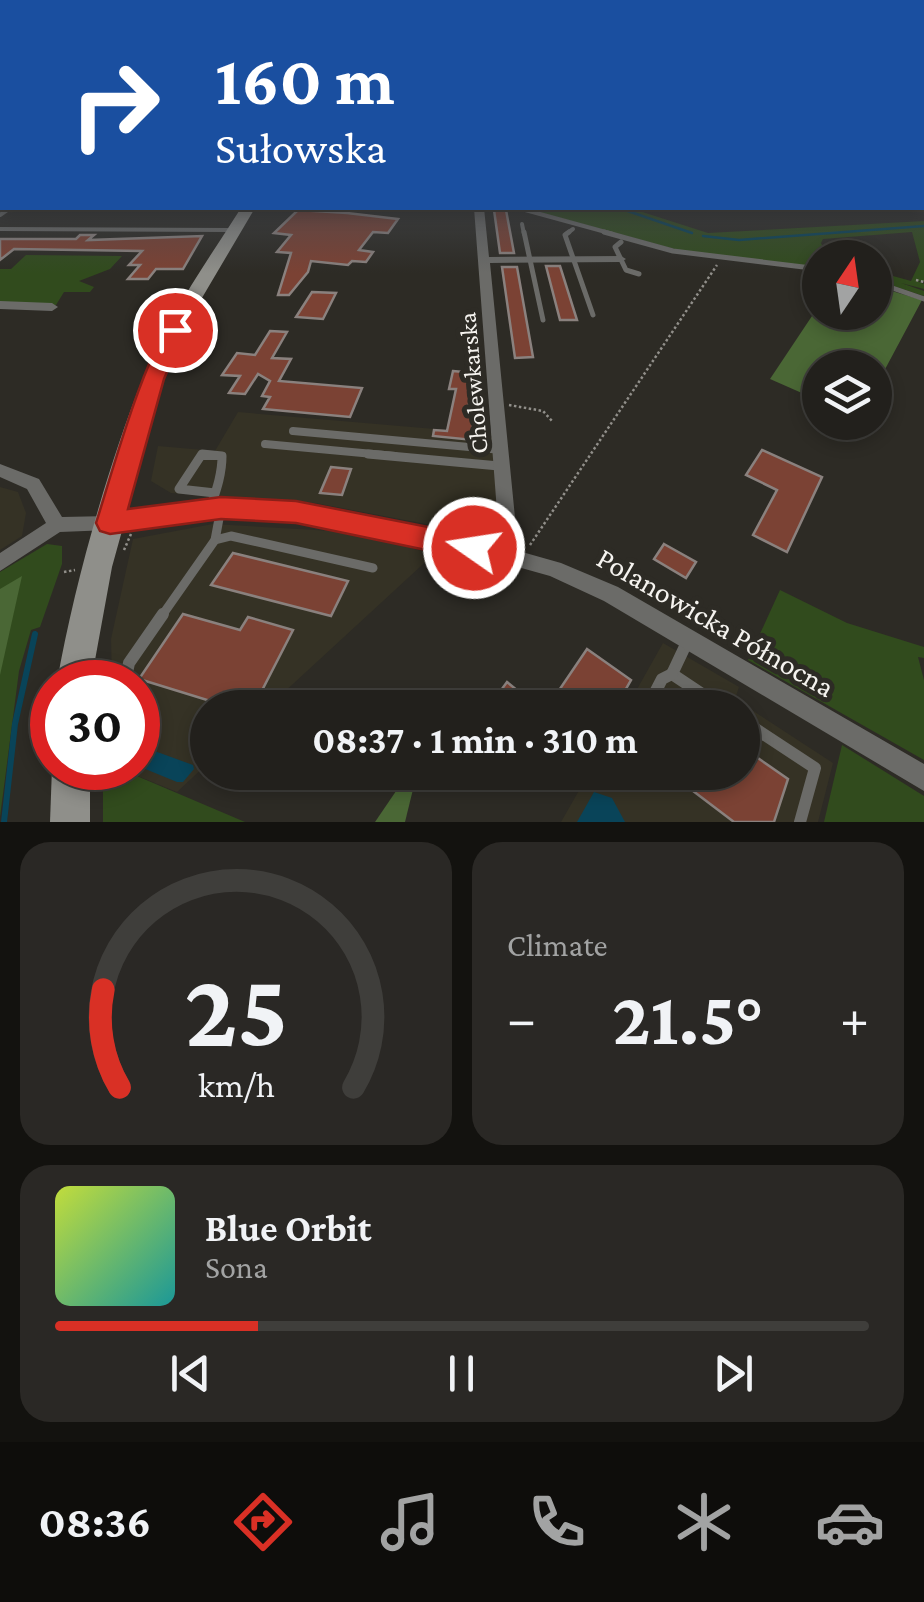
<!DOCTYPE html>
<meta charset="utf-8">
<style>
body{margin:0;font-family:"Crimson Pro",serif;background:#2a2825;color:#f1f3f6;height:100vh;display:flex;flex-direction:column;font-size:38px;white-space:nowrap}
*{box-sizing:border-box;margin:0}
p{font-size:32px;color:#a2a3a3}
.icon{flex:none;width:55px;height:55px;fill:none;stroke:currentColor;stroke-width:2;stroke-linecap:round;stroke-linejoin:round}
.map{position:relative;height:822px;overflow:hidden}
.sheet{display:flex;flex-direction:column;gap:20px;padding:20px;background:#13120f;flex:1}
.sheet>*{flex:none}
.top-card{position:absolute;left:0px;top:0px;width:925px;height:210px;box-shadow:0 5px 15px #0003,0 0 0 2px #3f3e3b;background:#1a4fa0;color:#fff;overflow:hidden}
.needle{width:65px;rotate:13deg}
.tools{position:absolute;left:802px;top:240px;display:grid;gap:20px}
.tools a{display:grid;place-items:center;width:90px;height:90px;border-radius:50%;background:#22201c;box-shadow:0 5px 15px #0003,0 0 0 2px #3f3e3b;font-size:50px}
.speed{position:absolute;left:30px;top:660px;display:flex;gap:20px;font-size:50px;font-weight:700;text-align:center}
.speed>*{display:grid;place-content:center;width:130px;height:130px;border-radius:50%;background:#22201c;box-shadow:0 5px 15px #0003,0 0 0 2px #3f3e3b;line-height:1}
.speed .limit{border:15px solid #d22;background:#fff;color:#111}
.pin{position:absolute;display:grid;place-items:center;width:85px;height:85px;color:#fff;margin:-42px;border:5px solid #fff;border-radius:50%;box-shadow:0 2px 10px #0007}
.me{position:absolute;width:110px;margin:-55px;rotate:283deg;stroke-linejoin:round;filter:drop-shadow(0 0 8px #0008)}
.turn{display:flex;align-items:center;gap:35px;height:210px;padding:0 50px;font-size:45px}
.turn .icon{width:130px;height:130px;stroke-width:2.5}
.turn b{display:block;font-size:70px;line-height:85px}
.big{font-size:75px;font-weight:700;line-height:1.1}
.sheet .widget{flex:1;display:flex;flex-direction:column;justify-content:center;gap:15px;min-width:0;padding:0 35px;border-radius:30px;background:#2a2825}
.sheet .dial{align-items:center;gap:0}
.dial svg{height:260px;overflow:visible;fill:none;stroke:#3f3e3b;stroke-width:7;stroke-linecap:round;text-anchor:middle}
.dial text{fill:#f1f3f6;stroke:none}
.song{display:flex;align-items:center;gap:30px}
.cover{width:120px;height:120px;border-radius:15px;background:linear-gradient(135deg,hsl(70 70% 55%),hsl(180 70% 35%))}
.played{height:10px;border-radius:5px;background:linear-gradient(90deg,#d93025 25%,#3f3e3b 25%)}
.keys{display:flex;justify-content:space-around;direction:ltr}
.heat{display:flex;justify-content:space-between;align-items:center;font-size:55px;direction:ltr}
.sheet .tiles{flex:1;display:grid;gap:20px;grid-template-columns:1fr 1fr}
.widget:last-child{grid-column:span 2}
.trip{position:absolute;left:190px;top:690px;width:570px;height:100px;border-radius:50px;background:#22201c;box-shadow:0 5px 15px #0003,0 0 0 2px #3f3e3b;font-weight:700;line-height:100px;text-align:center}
.dock{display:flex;height:160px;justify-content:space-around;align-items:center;background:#0e0d0b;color:#a2a3a3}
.dock .icon{width:70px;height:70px}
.dock .on{color:#d93025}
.dock b{font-size:45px;color:#f1f3f6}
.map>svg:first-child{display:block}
.built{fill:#353225}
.green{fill:#314b1d}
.forest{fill:#4a6735}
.water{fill:#094459}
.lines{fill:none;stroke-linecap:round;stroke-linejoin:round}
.stream-far1{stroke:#094459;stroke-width:2.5}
.stream{stroke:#094459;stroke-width:6}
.building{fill:#7b4234;stroke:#8a817e;stroke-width:2.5}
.path{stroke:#918f8a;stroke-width:2.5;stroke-dasharray:2.5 2.5;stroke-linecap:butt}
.lane-far4{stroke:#6b6b68;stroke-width:4}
.lane-far3{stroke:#6b6b68;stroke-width:5}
.lane-far2{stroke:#6b6b68;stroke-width:8}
.lane-far1{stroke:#6b6b68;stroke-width:9}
.lane{stroke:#6b6b68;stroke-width:12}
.street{fill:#6b6b68;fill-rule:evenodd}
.secondary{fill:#8f8f8a;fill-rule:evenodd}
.route{fill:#d93025;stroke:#8d1f18;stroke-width:2.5}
.labels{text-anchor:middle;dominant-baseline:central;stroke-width:10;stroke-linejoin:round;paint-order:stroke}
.street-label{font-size:25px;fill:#f5f3ef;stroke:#2d2b25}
.near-street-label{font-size:30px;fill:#f5f3ef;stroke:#2d2b25}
</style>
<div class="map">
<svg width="924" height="822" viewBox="0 0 924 822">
<rect width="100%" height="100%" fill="#2d2b25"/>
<g class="built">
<polygon points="238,412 493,434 500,538 315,503 171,493 151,481 158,446 215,451"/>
<polygon points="0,487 18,492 26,513 22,536 0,550"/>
<polygon points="213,524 350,532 434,554 268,707 208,708 207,764 177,792 118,768 138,768 138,682 112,682 111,639 133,539"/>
<polygon points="663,643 739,687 735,699 833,763 818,822 561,822 589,773 742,772 742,708 627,707"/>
</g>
<g class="green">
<polygon points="524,208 630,208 708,233 924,221 924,281 917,281 924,284 924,289 901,283 924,291 924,296 875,280 875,271 911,281 920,262 912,232 823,239 821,243 828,257 820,258 820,268 678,250"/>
<polygon points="26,255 122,256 110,269 79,281 94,287 90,292 64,292 56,305 0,302 0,269 11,269"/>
<polygon points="47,544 62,546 62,564 40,627 31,630 19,671 0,817 0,572"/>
<polygon points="780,590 847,623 924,647 924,658 918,657 924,680 924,760 748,660"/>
<polygon points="842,745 924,796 924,822 824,822"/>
<polygon points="103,768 118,768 245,822 103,822"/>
</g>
<g class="forest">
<polygon points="875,286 922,300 875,388 875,368 820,368 820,401 770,379 820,304 820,312 875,312"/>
<polygon points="22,576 0,675 0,589"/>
<polygon points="409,772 417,773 405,822 375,822"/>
</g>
<g class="water">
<polygon points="138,745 193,765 194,769 183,782 177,782 138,766"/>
<polygon points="594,792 612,798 625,822 577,822"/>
</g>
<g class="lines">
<g class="stream-far1">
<polyline points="619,208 692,233"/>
<polyline points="703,236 739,240 924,226"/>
</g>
<polyline class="stream" points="4,822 15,724 35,634"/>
</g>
<g class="building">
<polygon points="298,210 347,213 398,219 388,233 373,232 359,250 373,252 366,262 352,261 348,265 311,261 308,272 289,295 278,295 291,253 277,252 291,235 274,233"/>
<polygon points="494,210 506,210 514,253 500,253"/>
<polygon points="80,235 94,235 88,240 202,236 183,269 156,269 148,279 128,279 140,265 129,265 142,251 14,249 0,260 0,239 76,239"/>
<polygon points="546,266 560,266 577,320 560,320"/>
<polygon points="502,267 517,267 533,357 515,358"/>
<polygon points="312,292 336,293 323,319 296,317"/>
<polygon points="270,331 287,332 272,358 291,359 279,381 362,388 350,417 263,409 270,397 262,396 270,381 258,374 245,394 229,393 240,376 222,375 237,353 255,355"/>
<polygon points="453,371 475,373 469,404 476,405 472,433 484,435 483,441 433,436 434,430 447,431 456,389 449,389"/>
<polygon points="762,450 822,477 787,552 753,535 777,490 746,475"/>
<polygon points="331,467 351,469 342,495 320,493"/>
<polygon points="664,544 696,562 686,578 654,559"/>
<polygon points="233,553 348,581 331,616 211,585"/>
<polygon points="183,614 240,630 248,617 293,630 253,708 233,708 139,679"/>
<polygon points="587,649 631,680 615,708 547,708"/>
<polygon points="507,682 539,708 488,708"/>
<polygon points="742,747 788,779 774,822 734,822 668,772 742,772"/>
</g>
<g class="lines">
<g class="path">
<polyline points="916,280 924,282"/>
<polyline points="509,405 543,411 552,421"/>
<polyline points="530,545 717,265"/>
<polyline points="124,550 131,534"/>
<polyline points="64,572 75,570"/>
</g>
<g class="lane-far4">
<polyline points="518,208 613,234"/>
<polyline points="0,215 10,208"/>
<polyline points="522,224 524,234"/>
<polyline points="0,229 232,230"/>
<polyline points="566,234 573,229"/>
</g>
<g class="lane-far3">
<polyline points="524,232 543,320"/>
<polyline points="569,232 565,235 593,315"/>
<polyline points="604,232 673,251 820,269"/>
<polyline points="621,242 615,247 626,270 639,274"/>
<polyline points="875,282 924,299"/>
</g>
<g class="lane-far2">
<polyline points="293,431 502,450"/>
<polyline points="265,444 395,456"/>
<polyline points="201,456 222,456"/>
</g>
<g class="lane-far1">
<polyline points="368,454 499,466"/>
<path d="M 210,509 C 216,491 222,475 222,456 L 202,454 L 179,489 L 215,493"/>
<polyline points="215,540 231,536 373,568"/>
<polyline points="161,617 215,540 221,508"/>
</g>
<g class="lane">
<polyline points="688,640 672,674 723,708"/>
<polyline points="125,682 129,663 163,614"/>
<polyline points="647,708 662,679 672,674"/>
<polyline points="742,720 815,768 800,822"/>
</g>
<g class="street">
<polygon points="474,208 484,208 489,257 621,256 626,259 621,262 490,263 517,538 515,550 561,563 618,587 924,764 924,791 604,601 550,576 504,563 331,523 221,515 110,530 60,532 0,571 0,553 46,523 27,489 0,477 0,464 39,479 62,517 110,516 221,501 331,509 497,545 499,538"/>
<polygon points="0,301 52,303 58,307 52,311 0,309"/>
</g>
<g class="secondary">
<path d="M 241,208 L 255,208 L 196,308 L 164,379 L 112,567 L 91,682 L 57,682 C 74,586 106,472 142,380 C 166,319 206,263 241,208 Z"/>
<polygon points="52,768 90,768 90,822 50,822"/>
</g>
</g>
<linearGradient id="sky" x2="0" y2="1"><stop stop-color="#191814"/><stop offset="0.58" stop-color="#464a51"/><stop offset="1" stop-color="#464a51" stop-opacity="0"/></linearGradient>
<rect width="924" height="273" fill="url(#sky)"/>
<path class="route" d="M 175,324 L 185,330 L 164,379 L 128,509 L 221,497 L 296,501 L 474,536 L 484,540 L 488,548 L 484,557 L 474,560 L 296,523 L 221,519 L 110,534 L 100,531 L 96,523 C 107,490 150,332 175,324 Z"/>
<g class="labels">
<g class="street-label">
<text transform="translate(473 383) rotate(-95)">Cholewkarska</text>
</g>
<g class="near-street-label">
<text transform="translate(716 622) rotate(30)">Polanowicka Północna</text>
</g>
</g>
</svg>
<div class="tools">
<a><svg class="needle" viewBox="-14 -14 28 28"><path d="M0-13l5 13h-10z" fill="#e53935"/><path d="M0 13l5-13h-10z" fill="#a2a3a3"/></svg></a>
<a><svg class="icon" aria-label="layers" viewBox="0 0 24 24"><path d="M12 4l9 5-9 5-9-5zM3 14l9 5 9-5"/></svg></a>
</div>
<div class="speed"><div class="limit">30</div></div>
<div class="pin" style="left:175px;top:330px;background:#d93025"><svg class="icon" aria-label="arrive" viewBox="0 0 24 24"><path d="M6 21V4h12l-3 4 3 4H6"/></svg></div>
<svg class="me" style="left:474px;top:548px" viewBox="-20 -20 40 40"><circle r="17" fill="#d93025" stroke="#fff" stroke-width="3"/><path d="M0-11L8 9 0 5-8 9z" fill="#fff"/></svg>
<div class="trip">08:37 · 1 min · 310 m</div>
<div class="top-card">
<div class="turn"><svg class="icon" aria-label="right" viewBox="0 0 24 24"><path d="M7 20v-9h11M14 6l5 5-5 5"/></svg><div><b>160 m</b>Sułowska</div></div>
</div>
</div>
<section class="sheet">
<div class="tiles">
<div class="widget dial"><svg viewBox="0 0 100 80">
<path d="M14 69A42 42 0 1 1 86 69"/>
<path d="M14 69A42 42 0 0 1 9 39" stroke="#d93025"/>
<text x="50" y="56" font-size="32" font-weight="700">25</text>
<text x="50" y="72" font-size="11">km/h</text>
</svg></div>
<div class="widget"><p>Climate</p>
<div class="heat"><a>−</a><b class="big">21.5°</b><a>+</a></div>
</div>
<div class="widget">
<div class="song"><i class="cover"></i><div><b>Blue Orbit</b><p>Sona</p></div></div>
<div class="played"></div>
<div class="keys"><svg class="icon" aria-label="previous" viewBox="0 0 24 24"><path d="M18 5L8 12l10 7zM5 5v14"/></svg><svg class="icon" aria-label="pause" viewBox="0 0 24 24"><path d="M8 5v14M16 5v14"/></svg><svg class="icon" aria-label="next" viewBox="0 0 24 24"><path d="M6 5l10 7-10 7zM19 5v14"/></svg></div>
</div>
</div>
</section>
<nav class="dock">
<b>08:36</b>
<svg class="icon on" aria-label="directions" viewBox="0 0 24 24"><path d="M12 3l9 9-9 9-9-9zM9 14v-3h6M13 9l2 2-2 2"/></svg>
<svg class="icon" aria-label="music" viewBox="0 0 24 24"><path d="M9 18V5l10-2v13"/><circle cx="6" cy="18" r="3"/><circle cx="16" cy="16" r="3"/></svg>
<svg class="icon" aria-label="phone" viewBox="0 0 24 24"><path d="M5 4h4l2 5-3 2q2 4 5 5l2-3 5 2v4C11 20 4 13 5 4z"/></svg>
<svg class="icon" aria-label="climate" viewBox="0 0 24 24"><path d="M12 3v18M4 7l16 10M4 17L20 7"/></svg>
<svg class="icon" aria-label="car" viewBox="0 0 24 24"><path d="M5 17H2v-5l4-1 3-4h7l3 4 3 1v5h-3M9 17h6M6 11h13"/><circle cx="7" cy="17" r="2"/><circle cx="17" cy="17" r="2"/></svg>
</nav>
